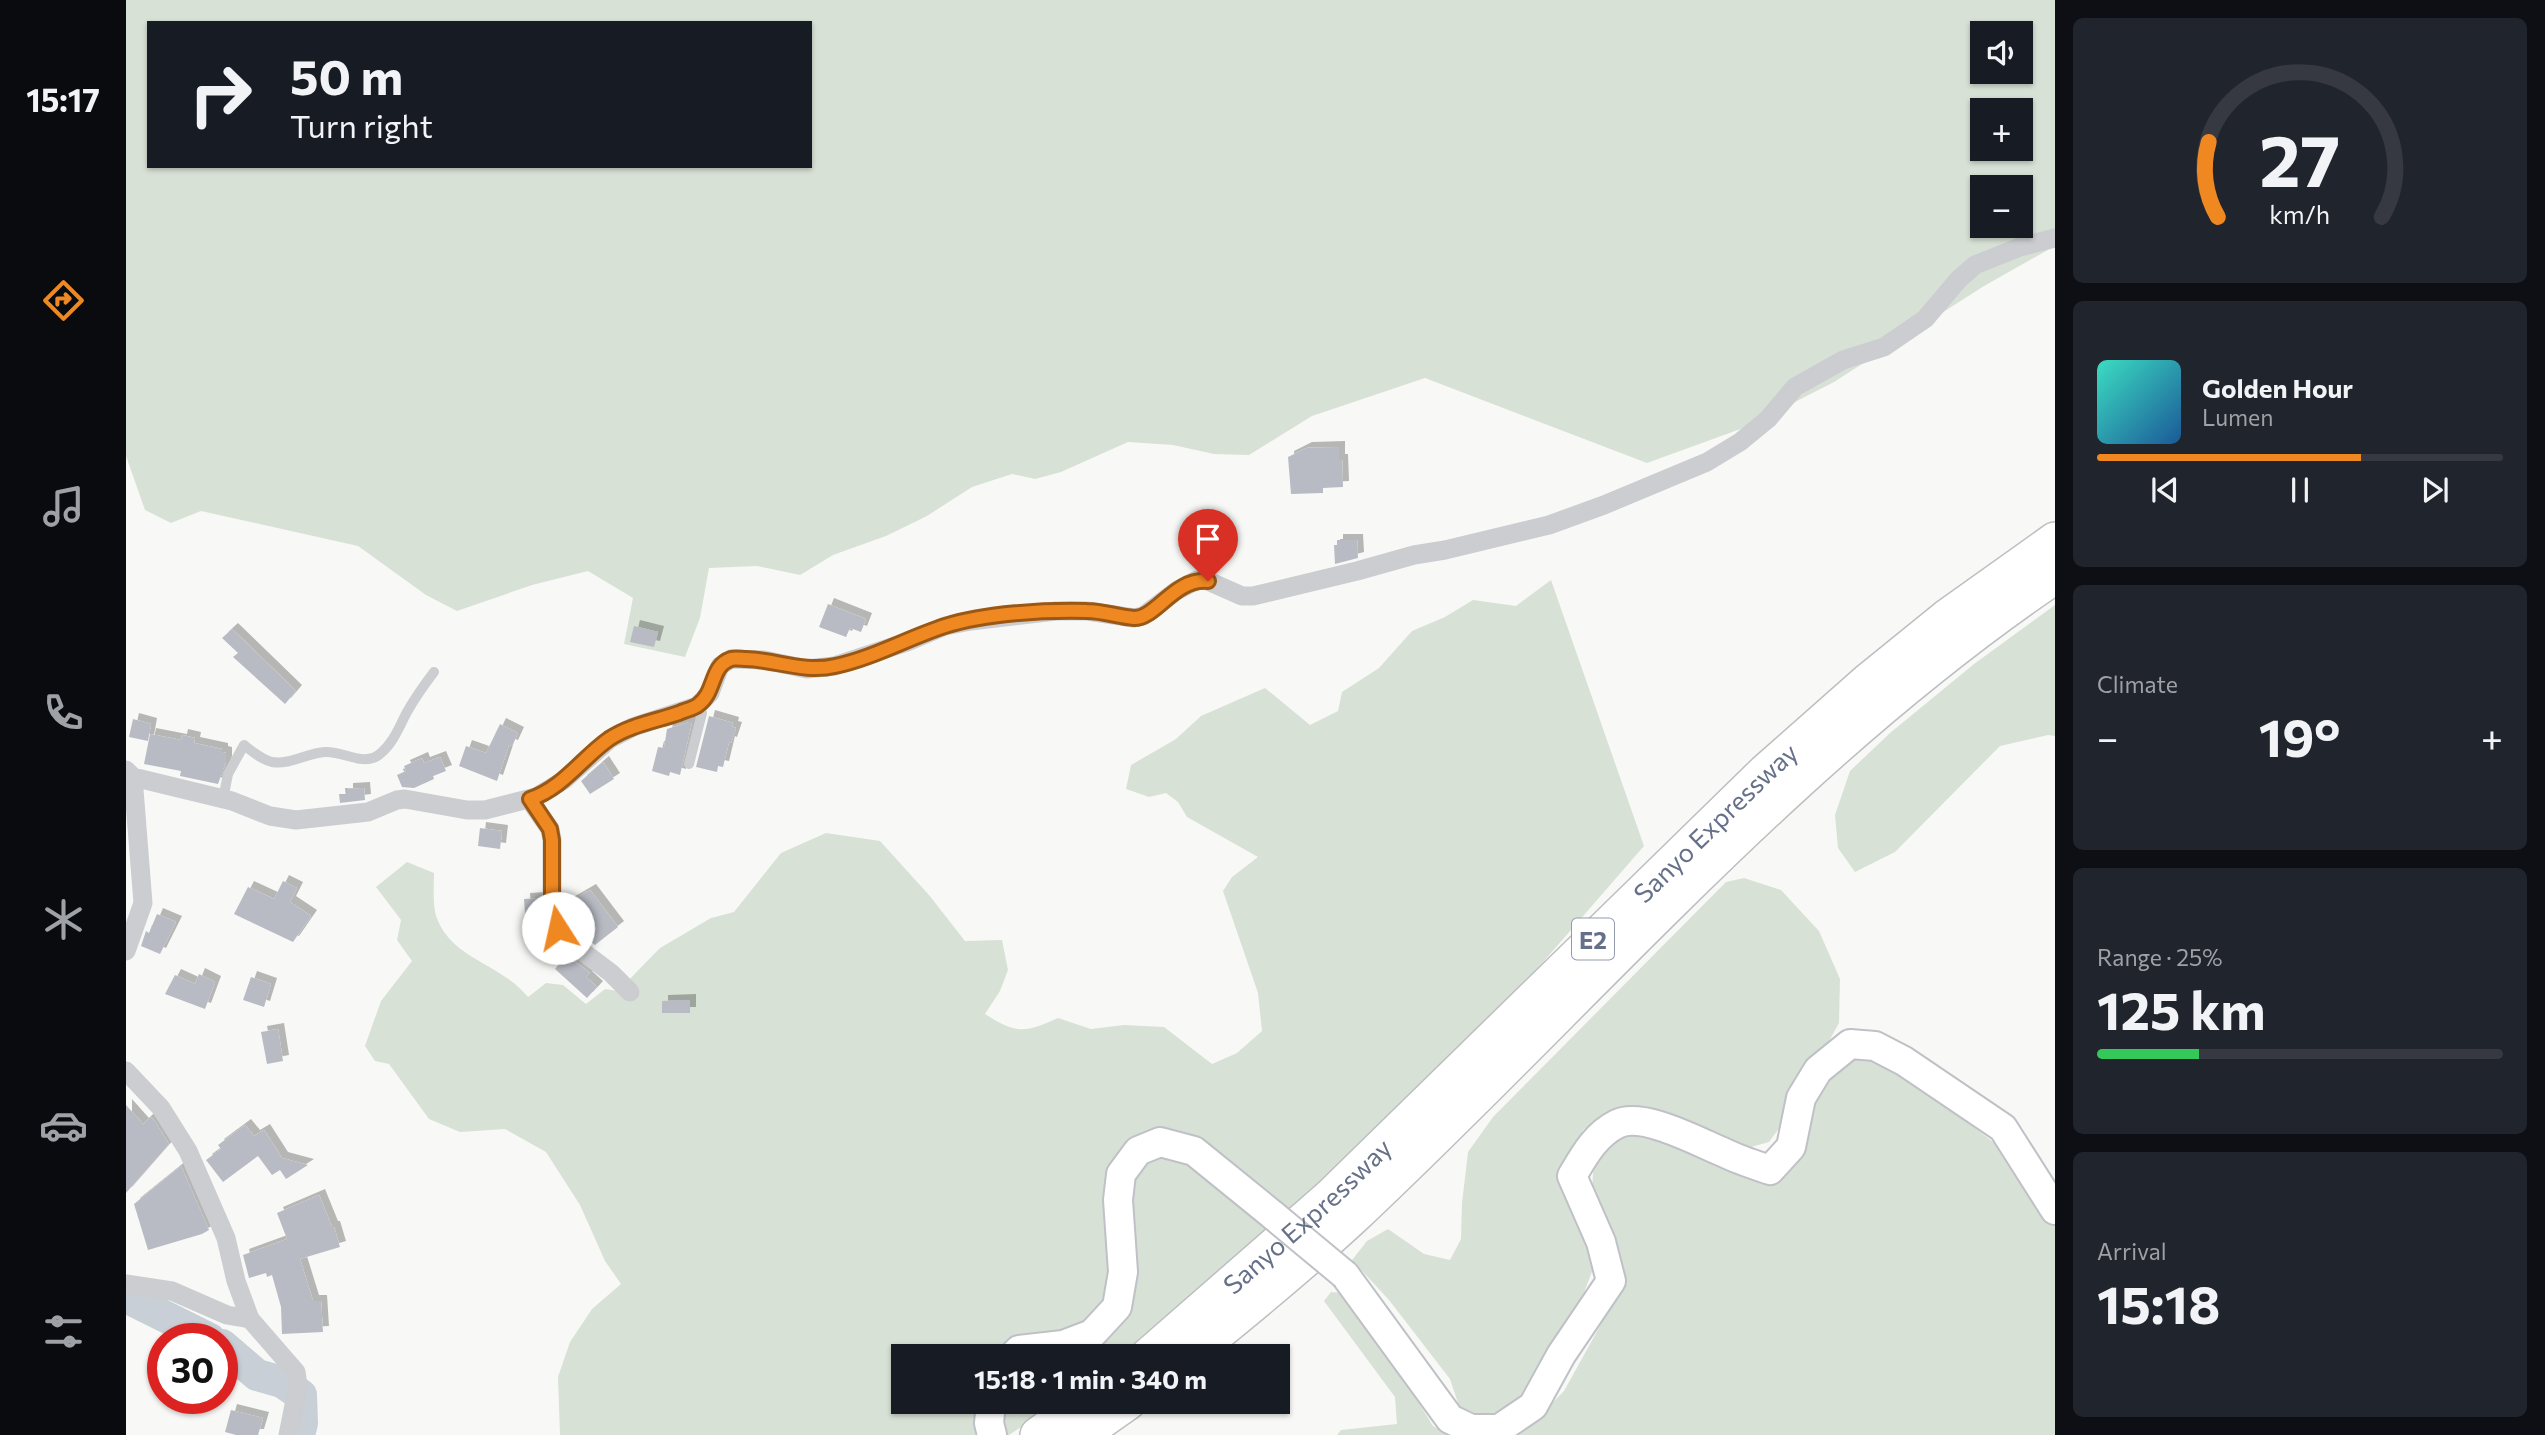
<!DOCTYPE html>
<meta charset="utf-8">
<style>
body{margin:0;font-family:Commissioner,sans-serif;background:#20242c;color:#f1f3f6;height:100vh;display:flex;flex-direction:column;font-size:26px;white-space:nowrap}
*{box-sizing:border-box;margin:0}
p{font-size:23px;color:#9ea1a6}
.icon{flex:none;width:38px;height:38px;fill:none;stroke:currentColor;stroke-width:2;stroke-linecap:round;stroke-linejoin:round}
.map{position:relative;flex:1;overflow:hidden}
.panel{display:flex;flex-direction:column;gap:18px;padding:18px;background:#0d0f14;width:490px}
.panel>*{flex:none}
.top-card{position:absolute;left:21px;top:21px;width:665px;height:147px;border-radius:0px;box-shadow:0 2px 5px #0004;background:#171b24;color:#f1f3f6;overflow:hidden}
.fabs{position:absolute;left:1844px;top:21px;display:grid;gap:14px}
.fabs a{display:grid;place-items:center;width:63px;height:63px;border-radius:0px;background:#171b24;box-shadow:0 2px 5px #0004;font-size:35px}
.speed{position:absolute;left:21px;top:1323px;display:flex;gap:14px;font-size:35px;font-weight:700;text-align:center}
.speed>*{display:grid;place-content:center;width:91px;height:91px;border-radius:50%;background:#171b24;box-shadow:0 2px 5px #0004;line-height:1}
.speed .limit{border:10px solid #d22;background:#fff;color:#111}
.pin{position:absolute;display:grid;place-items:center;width:60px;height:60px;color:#fff;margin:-72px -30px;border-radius:50% 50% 50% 0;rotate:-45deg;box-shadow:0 0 7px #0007}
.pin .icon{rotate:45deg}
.me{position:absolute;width:77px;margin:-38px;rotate:350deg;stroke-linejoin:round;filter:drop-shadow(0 0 5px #0008)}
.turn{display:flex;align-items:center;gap:24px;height:147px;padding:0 28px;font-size:32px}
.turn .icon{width:91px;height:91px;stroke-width:2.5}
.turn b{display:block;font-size:49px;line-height:60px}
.big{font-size:52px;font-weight:700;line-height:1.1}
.panel .widget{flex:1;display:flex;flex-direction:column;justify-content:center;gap:10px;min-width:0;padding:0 24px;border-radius:10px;background:#20242c}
.panel .dial{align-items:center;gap:0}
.dial svg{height:182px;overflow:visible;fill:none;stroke:#363941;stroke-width:7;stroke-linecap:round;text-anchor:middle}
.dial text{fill:#f1f3f6;stroke:none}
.song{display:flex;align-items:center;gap:21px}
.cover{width:84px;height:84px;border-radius:10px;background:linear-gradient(135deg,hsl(170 70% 55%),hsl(210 70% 35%))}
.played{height:7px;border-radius:4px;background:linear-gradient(90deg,#ef8820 65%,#363941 65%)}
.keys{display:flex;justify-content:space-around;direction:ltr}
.heat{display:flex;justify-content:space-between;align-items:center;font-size:38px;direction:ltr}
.charge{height:10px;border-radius:5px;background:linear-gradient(90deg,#34c759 25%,#363941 0)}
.trip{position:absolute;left:765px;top:1344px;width:399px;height:70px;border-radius:0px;background:#171b24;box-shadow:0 2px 5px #0004;font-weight:700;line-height:70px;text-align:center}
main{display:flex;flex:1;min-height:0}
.tab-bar{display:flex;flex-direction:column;width:126px;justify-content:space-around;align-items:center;background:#090b0e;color:#9ea1a6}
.tab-bar .icon{width:49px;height:49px}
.tab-bar .active{color:#ef8820}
.tab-bar b{font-size:32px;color:#f1f3f6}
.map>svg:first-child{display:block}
.green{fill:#d8e1d6;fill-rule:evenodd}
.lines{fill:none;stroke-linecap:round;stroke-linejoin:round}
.river{stroke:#c8cfd6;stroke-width:32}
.building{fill:#b8bbc3;filter:url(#shadow)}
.secondary-casing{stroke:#bfc1c7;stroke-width:32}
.highway-casing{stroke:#bdbec2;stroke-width:38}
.lane{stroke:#cbcdd1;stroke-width:10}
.street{stroke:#cbcdd1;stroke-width:19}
.secondary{stroke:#fff;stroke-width:28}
.highway{stroke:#fff;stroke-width:35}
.secondary-bridge-casing{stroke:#bfc1c7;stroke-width:32;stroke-linecap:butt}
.secondary-bridge{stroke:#fff;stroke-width:28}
.route-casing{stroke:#9b5815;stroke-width:18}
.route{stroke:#ef8820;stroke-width:12}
.labels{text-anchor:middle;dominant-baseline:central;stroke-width:7;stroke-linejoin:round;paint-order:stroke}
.shield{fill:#fff;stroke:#949bac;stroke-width:2}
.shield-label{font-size:24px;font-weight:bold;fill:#667089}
.street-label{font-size:26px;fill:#667089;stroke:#fff}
</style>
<main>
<nav class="tab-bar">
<b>15:17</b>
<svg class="icon active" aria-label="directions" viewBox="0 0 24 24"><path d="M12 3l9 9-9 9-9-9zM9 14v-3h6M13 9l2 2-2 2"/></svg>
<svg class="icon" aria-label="music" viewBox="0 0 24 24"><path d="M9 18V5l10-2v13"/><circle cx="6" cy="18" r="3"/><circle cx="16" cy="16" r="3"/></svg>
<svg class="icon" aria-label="phone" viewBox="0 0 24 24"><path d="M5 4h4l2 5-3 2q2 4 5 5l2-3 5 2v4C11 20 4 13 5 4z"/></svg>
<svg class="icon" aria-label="climate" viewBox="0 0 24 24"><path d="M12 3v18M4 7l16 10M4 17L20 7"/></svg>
<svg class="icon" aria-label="car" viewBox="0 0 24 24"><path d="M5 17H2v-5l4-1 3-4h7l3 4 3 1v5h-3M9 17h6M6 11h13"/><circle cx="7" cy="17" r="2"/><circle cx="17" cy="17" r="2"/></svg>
<svg class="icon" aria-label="filters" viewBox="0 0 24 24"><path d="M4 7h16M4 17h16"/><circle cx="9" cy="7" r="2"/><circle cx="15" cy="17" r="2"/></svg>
</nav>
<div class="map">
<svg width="1929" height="1435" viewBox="0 0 1929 1435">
<defs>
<filter id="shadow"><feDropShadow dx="6" dy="-6" stdDeviation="0" flood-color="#0004"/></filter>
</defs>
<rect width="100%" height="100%" fill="#f8f9f6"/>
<g class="green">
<path d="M 0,0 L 1929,0 L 1929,246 L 1858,286 L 1708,382 L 1620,427 L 1521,463 L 1299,378 L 1186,416 L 1123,455 L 1088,454 L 1047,445 L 1002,442 L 935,472 L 909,479 L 886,474 L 846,487 L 801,516 L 760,536 L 707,555 L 674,575 L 631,566 L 583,568 L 574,618 L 559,657 L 498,644 L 507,598 L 462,571 L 406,585 L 331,611 L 300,595 L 232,546 L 75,511 L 45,523 L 19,510 L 0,456 ZM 23,23 L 684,23 L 684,166 L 23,166 ZM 1857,33 L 1895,33 L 1895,72 L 1857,72 ZM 1857,110 L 1895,110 L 1895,149 L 1857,149 ZM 1857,187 L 1895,187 L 1895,226 L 1857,226 Z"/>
<path d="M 1425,580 L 1518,846 L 1252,1152 L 1040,1326 L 997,1356 L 777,1356 L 777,1402 L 933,1402 L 883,1435 L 434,1435 L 432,1377 L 444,1342 L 466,1309 L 495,1284 L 479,1261 L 454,1205 L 420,1152 L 379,1129 L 334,1132 L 303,1119 L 263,1064 L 249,1061 L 239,1046 L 255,1001 L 286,961 L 271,940 L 275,920 L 250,887 L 281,862 L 308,873 C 308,887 306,908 312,921 C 329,960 377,965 402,997 L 420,983 L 437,985 L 460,1004 L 479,989 L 492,991 L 534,948 L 585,918 L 608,912 L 655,853 L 700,833 L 754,841 L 803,895 L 839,941 L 876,940 L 882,970 L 874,991 L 859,1014 C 890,1034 899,1033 932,1018 L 965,1029 L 998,1025 L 1038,1027 L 1086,1064 L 1111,1053 L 1136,1031 L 1132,993 L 1097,891 L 1106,877 L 1132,857 L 1061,817 L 1052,802 L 1040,793 L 1023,797 L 1000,789 L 1005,765 L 1050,739 L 1075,716 L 1139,688 L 1184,725 L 1212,711 L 1216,692 L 1253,668 L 1286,631 L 1319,617 L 1347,600 L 1390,606 Z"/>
<polygon points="1929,605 1929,736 1922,735 1874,746 1769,852 1729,872 1712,848 1709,815 1724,771 1764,733 1848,664"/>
<polygon points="1618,878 1655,890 1693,931 1714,979 1713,1023 1660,1119 1643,1142 1618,1149 1542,1112 1514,1106 1487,1111 1458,1129 1440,1159 1462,1237 1467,1269 1456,1298 1406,1385 1382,1409 1356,1416 1333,1406 1324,1379 1263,1300 1226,1260 1241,1241 1262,1229 1298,1254 1324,1260 1335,1239 1336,1203 1342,1152 1367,1117 1600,882"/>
<polygon points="1743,1055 1787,1081 1875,1148 1929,1221 1929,1435 1385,1435 1407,1423 1438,1391 1495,1288 1492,1251 1466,1190 1468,1160 1484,1140 1505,1135 1546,1145 1648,1178 1668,1166 1697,1083 1722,1057"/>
<polygon points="1205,1292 1218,1293 1271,1368 1307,1426 1323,1435 1211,1435 1215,1430 1271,1424 1269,1397 1198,1301"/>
</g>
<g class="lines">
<g class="river">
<polyline points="0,1297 84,1339"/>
<polyline points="96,1345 131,1375 156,1382 175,1395 176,1423 173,1435"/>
</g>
</g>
<g class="building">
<polygon points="1213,447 1213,460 1216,460 1217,487 1197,488 1197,493 1165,494 1162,457 1180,448"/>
<polygon points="1211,540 1231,540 1232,558 1209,564 1208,545 1211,545"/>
<polygon points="702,604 740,619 735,632 724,628 720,637 693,627"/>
<polygon points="508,626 532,632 528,647 504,642"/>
<polygon points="106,629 170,691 159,704 107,657 112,653 96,638"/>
<polygon points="583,716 607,723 606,727 610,728 605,743 603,742 597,767 592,766 591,772 570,767"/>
<polygon points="7,719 25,724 22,741 3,737"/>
<polygon points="563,722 566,722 554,775 544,772 543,776 526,771 532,747 538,748 541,729"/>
<polygon points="374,724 392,733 386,746 383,745 371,781 333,766 340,746 360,753"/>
<polygon points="24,734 55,740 56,735 69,738 68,743 96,749 96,752 100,753 100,762 92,784 54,776 55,771 18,764"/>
<polygon points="314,757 320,771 307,776 308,779 288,788 276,787 271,775 280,771 278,766 296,758 298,763"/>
<polygon points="477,762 488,779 464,794 455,781"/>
<polygon points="238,788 239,800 214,803 213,794 221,794 221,789"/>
<polygon points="354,828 376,831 374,849 352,846"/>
<polygon points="157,881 171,888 164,902 185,916 167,942 108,914 122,887 148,899"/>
<polygon points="464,890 492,927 469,945 449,930 444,923 440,904"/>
<polygon points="414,898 422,935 432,949 464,973 460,977 471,987 461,998 429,969 433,964 410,935 412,926 400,927 398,899"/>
<polygon points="31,914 50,922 34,954 15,946 20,931 23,933"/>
<polygon points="73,974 89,982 79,1009 39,994 49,975 69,984"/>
<polygon points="125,977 145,984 138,1007 117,1000"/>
<polygon points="564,1000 564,1013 536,1013 536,1001"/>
<polygon points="152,1029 157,1061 141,1064 135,1032"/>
<polygon points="0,1105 17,1124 24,1117 28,1120 43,1144 0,1193"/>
<polygon points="119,1125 128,1136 138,1130 156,1158 182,1165 160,1179 154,1170 146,1175 132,1156 97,1182 80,1160 95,1149 92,1145"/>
<polygon points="55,1166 83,1230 76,1234 22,1250 8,1204"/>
<polygon points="193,1195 206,1227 208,1227 214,1247 174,1259 187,1301 195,1301 197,1332 156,1334 155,1307 146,1275 141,1277 140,1273 123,1278 117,1255 161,1239 151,1213"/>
<polygon points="105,1410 137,1418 132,1435 110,1435 99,1432"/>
</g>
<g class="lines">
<g class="secondary-casing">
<g id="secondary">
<path d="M 1219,1275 L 1324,1419 L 1345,1429 L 1373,1429 L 1407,1406 L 1435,1355 L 1485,1281 L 1475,1242 L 1446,1176 C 1458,1156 1469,1135 1491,1124 C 1517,1111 1574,1143 1599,1153 C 1613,1160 1629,1165 1644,1170 L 1665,1147 L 1675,1098 L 1692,1070 L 1724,1044 L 1749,1046 L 1778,1061 L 1877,1128 L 1929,1210"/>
<polyline points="887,1356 893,1350 937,1345 966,1334 991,1307 997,1272 992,1200 995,1174 1012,1151 1034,1142 1068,1151 1148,1216"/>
<polyline points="865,1402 863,1423 866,1435"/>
</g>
</g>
<g class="highway-casing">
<g id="highway">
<path id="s1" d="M 1022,1356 L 1204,1197 L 1639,772 L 1742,681 L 1821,617 L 1929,540"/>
<path d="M 1063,1356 C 1119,1311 1175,1265 1228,1216 C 1458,1000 1666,754 1929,576"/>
<polyline points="912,1435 958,1402"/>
<polyline points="955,1435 1002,1402"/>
</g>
</g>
<g class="lane">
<polyline points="563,764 576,713 571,706"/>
<path d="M 97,799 L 102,774 L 118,745 C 127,752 135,759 146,762 C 164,765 181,753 199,752 C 219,751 239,768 255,753 C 268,742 273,727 281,712 C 289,698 298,685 308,672"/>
</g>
<g class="street">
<polyline points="0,770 7,777 106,801 144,816 170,820 242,812 271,800 279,799 341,810 359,810 410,797 438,780 484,739 507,727 571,706 584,693 594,666 605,659 638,660 681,669 708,666 781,642 819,626 845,621 930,611 961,611 1008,618 1017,616 1050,591 1071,580 1082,581 1116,596 1127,596 1231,571 1288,555 1319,550 1423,525 1478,505 1581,462 1614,442 1642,419 1669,387 1717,360 1758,347 1799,319 1833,279 1849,265 1894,247 1929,238"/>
<polyline points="403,799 424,829 426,840 426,894 432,928 440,939 485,973 504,992"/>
<polyline points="0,951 17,903 7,777"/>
<polyline points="0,1071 35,1108 62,1151 100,1238 110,1281 124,1319 170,1372 172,1385 162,1435"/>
<polyline points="0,1284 46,1291 101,1315 124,1319"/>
</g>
<use href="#secondary" class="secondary"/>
<use href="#highway" class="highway"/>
<g class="secondary-bridge-casing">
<polyline id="secondary-bridge" points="1148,1216 1219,1275"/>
</g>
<use href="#secondary-bridge" class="secondary-bridge"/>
</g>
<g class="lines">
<g class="route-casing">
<path id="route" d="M 432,928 L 426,894 L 426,840 L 424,829 L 404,799 C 437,788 456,758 483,739 C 504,725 530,721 553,713 C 559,710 567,709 572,705 C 590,692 584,666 605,659 C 609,658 616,659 620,659 C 650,660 679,673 709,666 C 747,658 782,638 819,626 C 860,613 918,610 961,611 C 977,611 993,617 1008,618 C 1031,618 1048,578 1082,581"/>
</g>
<use href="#route" class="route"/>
</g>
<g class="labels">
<rect class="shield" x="1446" y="918.5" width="42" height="41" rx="5"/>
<g class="shield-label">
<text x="1467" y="939">E2</text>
</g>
<g class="street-label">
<text stroke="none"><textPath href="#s1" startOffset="779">Sanyo Expressway</textPath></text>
<text stroke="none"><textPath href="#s1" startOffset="212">Sanyo Expressway</textPath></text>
</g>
</g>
</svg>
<div class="fabs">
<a><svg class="icon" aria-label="sound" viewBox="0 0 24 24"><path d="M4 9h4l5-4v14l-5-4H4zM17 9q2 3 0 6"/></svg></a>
<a>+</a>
<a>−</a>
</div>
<div class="speed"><div class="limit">30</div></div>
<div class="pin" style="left:1082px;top:581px;background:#d93025"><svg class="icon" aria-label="arrive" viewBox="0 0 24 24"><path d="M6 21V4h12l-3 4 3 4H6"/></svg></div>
<svg class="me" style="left:432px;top:928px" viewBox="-20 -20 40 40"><circle r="19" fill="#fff"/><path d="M0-13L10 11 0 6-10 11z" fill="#ef8820"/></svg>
<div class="trip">15:18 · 1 min · 340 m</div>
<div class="top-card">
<div class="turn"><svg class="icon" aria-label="right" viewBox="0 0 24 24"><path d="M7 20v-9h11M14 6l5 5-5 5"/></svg><div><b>50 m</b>Turn right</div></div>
</div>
</div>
<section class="panel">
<div class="widget dial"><svg viewBox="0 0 100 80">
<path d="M14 69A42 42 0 1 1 86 69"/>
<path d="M14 69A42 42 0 0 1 10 36" stroke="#ef8820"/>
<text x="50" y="56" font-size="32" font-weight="700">27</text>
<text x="50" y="72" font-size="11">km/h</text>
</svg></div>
<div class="widget">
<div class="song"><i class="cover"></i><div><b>Golden Hour</b><p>Lumen</p></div></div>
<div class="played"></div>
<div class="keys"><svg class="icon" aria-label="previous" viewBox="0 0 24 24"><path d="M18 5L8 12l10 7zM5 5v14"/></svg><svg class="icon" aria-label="pause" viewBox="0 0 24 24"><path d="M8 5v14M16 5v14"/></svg><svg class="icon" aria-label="next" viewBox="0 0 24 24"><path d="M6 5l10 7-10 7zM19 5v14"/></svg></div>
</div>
<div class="widget"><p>Climate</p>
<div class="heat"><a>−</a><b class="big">19°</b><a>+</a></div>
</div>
<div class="widget"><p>Range · 25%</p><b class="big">125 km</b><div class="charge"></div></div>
<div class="widget"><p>Arrival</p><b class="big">15:18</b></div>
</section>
</main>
